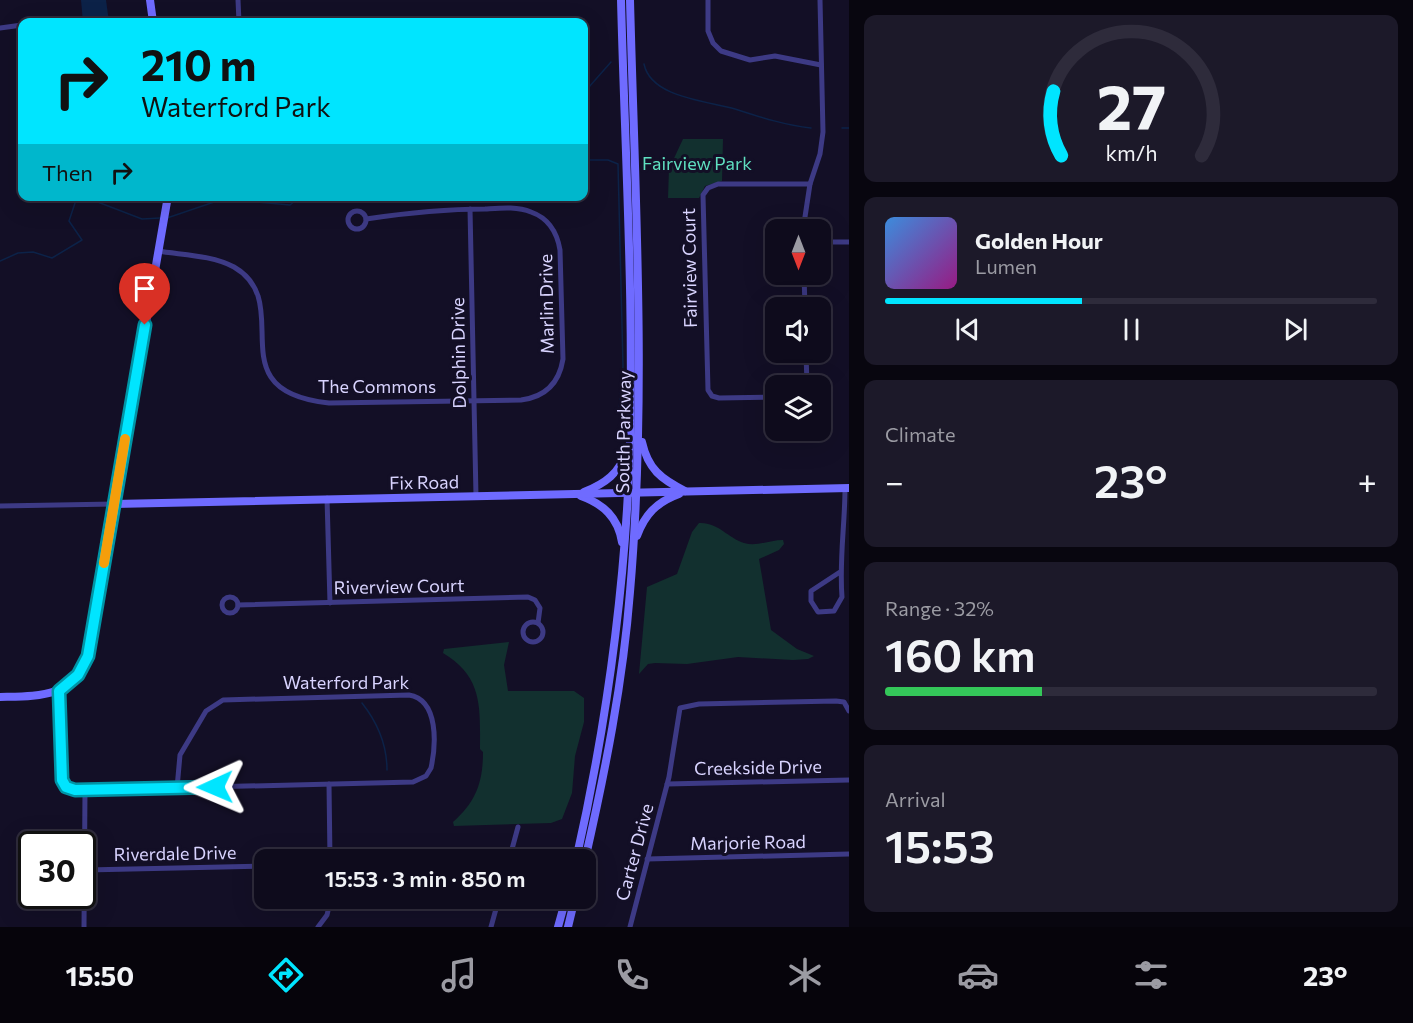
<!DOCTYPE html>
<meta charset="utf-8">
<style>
body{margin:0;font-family:Commissioner,sans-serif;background:#1c1929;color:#f1f3f6;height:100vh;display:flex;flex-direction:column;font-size:22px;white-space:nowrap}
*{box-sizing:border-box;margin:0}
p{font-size:20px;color:#9b9ba3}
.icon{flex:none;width:33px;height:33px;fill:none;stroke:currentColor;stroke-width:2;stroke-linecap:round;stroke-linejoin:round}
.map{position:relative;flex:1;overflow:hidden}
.panel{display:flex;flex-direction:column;gap:15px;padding:15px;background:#08060f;width:564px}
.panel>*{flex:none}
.guide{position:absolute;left:18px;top:18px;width:570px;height:183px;border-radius:12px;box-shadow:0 6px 24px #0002,0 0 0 2px #2e2b3b;background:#00e5ff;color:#111;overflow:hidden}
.needle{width:39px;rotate:180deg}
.fabs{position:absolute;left:765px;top:219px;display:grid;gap:12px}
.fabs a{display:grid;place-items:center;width:66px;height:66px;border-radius:12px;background:#0e0b1c;box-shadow:0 6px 24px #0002,0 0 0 2px #2e2b3b;font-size:30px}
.speed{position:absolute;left:18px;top:831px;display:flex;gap:12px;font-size:30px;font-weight:700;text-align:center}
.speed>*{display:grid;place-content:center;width:78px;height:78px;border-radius:50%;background:#0e0b1c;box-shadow:0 6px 24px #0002,0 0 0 2px #2e2b3b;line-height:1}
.speed .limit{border:3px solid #111;border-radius:9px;background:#fff;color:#111}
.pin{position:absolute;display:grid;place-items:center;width:51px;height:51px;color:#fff;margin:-62px -26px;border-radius:50% 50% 50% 0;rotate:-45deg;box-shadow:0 0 6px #0007}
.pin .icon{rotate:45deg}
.me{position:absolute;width:66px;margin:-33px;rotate:269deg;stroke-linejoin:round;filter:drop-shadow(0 0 4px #0008)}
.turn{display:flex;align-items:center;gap:21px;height:126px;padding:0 24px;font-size:27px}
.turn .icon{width:78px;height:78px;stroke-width:2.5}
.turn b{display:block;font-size:42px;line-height:51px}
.then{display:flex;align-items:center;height:57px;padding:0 24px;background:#0003;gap:12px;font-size:22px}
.big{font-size:45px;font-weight:600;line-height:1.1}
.panel .card{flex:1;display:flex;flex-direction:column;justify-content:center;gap:9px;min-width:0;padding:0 21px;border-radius:12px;background:#1c1929}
.panel .dial{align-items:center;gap:0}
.dial svg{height:156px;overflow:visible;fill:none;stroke:#2e2b3b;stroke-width:7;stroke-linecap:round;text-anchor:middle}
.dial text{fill:#f1f3f6;stroke:none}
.song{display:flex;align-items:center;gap:18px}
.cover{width:72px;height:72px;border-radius:9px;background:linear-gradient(135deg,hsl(210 70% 55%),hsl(310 70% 35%))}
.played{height:6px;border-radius:3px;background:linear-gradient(90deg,#00e5ff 40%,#2e2b3b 40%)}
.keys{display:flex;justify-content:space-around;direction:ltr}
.heat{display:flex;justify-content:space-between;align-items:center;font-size:33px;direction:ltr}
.charge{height:9px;border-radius:4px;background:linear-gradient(90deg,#34c759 32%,#2e2b3b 0)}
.trip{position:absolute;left:254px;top:849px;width:342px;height:60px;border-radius:12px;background:#0e0b1c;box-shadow:0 6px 24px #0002,0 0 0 2px #2e2b3b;font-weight:600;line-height:60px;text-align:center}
.tabs{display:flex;height:96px;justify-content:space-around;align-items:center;background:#06040b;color:#9b9ba3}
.tabs .icon{width:42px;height:42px}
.tabs .selected{color:#00e5ff}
.tabs b{font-size:27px;color:#f1f3f6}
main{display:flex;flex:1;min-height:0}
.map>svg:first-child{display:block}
.green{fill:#12302f}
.water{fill:#0c2248}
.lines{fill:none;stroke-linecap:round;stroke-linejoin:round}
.stream{stroke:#0c2248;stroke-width:1.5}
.street{stroke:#3d3a85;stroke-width:5}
.secondary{stroke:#6f6bff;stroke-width:8}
.route-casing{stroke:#0095a6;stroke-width:15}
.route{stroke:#00e5ff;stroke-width:10}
.slow{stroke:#f59e0b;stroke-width:10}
.labels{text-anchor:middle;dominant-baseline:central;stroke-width:6;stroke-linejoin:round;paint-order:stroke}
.park-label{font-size:18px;fill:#5fe0c0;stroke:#130f26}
.street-label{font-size:18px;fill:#d9d4ff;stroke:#130f26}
</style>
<main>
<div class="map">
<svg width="849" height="927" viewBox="0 0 849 927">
<rect width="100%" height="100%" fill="#130f26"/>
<g class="green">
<polygon points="683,139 723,139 722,181 705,186 699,198 668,198 669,169"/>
<path d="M 699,523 C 718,522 728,538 744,543 C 757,547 769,540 783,540 L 784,544 L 779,550 L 759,559 L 771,630 L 797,649 L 814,656 L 808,659 L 793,660 L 738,657 L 687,664 L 655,663 L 648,664 L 639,674 L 647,587 L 677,574 L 692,532 Z"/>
<path d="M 509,642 L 504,665 L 508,691 L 574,691 L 584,698 L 584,722 L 575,756 L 572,793 L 562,819 L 551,823 L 454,826 L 453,822 C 476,802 483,782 483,752 L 480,749 C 480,707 483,677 443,653 L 444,649 Z"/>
</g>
<polygon class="water" points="81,0 106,0 109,22 83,22"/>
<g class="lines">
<g class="stream">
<path d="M 644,64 C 651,98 708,101 735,109 C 760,117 784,125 811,128"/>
<polyline points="584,88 589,87 611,62"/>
<polyline points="842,128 849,128"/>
<polyline points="584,160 608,160 618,164 623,366 619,410"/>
<polyline points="82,196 142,219 160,218"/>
<polyline points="167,218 223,199 290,205 301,196"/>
<polyline points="0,261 18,253 33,252 52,258 82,240 69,221 76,200 80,196"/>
<path d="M 362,703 C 377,722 387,745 387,770"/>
</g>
<g class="street">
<polyline points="238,0 239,22"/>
<polyline points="708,0 708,31 713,43 721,51 750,60 775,56 821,65"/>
<polyline points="0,28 22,25"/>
<polyline points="810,184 820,154 823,132 820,0"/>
<polyline points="470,209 476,496"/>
<circle cx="357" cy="220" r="9"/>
<polyline points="820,242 849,242"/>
<path d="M 158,251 C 182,255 212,255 234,267 C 298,304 214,391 329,403 L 521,400 C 545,397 559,384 563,359 L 560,250 C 557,232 548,218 531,212 C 517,206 500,208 485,209 C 445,209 406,213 366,219"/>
<polyline points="804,274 805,308"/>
<polyline points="806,352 807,386"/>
<polyline points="776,397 719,398 712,396 708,390 703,195 708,188 718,184 810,184 803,230"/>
<polyline points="327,498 330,603"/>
<polyline points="0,506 114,504"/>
<path d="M 840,572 L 811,591 L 811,601 L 818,612 L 834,611 L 842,597 C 839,560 845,525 845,488"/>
<circle cx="230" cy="605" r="8"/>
<polyline points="238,605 528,597 535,600 540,608 538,623"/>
<circle cx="533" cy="632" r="10"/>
<path d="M 59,691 L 62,780 L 66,787 L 85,790 L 413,782 L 426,776 L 431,768 C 436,745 439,700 409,695 L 223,700 L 206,711 L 180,755 L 177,788"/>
<polyline points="329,784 330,860"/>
<polyline points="667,784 849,780"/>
<polyline points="647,859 849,854"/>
<polyline points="509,860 518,827"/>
<polyline points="86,870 264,866"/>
<polyline points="84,927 85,790"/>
<polyline points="318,927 327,915 331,898"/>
<polyline points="491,927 499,898"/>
<polyline points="630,927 669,777 680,708 699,704 836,701 844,702 849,711"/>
</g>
<g class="secondary">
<polyline points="150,0 153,22"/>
<path d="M 642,442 C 648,469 661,479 685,491"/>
<path d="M 584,492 C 604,484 621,473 626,450"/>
<path d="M 581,496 C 603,504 618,517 622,542"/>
<polyline points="114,504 849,488"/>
<path d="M 637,536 C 645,514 657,502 679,494"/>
<path d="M 0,697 C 37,696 74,698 88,656 L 168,196"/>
<path d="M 576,860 C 605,732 623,603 629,473 C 635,316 625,157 621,0"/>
<path d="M 585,860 C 605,772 623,683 630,592 C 647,395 635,197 630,0"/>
<polyline points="558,927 566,898"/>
<polyline points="568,927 575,898"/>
</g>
</g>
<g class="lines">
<g class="route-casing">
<polyline id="route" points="145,325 88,656 78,675 59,691 62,780 66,787 75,790 215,787"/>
</g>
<use href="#route" class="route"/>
<polyline class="slow" points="104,563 125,439"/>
</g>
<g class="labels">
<g class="park-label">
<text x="697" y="163">Fairview Park</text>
</g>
<g class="street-label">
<text transform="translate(689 268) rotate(-91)">Fairview Court</text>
<text transform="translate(546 304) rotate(-91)">Marlin Drive</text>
<text transform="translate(458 353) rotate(-91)">Dolphin Drive</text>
<text x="377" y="386">The Commons</text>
<text transform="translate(623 432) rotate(-89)">South Parkway</text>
<text transform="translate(424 482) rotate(-1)">Fix Road</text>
<text transform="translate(399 586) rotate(-1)">Riverview Court</text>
<text x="346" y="682">Waterford Park</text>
<text transform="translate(758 767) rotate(-1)">Creekside Drive</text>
<text transform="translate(748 842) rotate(-1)">Marjorie Road</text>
<text transform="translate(634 852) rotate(-75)">Carter Drive</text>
<text transform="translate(175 853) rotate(-1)">Riverdale Drive</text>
</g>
</g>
</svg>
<div class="fabs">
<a><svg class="needle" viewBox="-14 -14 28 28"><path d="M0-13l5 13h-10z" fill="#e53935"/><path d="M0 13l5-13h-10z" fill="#9b9ba3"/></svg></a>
<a><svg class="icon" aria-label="sound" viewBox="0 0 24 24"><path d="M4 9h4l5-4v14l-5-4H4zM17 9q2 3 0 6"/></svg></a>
<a><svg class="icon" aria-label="layers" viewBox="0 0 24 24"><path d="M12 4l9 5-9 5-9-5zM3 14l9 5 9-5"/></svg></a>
</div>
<div class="speed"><div class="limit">30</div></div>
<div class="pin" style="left:145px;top:325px;background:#d93025"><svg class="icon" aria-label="arrive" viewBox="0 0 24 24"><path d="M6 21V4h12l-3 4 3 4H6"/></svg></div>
<svg class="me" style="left:215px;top:787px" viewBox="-20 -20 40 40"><path d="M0-17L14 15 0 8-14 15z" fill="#00e5ff" stroke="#fff" stroke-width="4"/></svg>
<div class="trip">15:53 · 3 min · 850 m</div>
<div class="guide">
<div class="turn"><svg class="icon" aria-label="right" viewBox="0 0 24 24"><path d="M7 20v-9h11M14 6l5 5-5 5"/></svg><div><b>210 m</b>Waterford Park</div></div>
<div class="then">Then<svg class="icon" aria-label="right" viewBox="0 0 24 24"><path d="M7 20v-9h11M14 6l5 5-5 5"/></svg></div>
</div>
</div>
<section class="panel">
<div class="card dial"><svg viewBox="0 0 100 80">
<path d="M14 69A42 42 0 1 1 86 69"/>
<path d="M14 69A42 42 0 0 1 10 36" stroke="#00e5ff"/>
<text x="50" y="56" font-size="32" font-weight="700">27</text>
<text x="50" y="72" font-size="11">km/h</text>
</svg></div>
<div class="card">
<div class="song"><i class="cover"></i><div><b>Golden Hour</b><p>Lumen</p></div></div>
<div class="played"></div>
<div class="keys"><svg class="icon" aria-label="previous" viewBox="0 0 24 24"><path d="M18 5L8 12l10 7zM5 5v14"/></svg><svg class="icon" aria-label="pause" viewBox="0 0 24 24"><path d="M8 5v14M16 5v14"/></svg><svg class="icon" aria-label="next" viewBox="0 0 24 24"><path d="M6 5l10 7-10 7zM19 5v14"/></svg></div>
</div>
<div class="card"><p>Climate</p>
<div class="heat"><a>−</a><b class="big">23°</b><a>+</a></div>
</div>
<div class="card"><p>Range · 32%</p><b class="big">160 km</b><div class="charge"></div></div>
<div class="card"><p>Arrival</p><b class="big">15:53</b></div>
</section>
</main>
<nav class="tabs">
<b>15:50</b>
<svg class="icon selected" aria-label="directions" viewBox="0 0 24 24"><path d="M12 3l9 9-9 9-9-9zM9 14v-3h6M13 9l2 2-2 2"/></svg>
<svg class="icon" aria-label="music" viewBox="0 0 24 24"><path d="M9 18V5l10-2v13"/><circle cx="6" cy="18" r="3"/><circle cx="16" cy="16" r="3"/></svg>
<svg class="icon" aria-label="phone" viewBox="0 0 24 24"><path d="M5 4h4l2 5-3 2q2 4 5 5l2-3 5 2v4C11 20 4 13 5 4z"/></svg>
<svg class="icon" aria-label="climate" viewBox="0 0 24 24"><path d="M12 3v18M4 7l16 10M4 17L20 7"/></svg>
<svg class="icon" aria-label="car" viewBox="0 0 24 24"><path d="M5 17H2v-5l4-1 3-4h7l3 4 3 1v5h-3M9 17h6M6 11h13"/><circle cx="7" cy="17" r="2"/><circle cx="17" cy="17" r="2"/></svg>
<svg class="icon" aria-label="filters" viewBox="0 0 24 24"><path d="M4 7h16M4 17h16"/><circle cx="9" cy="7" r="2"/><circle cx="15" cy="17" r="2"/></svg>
<b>23°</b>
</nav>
